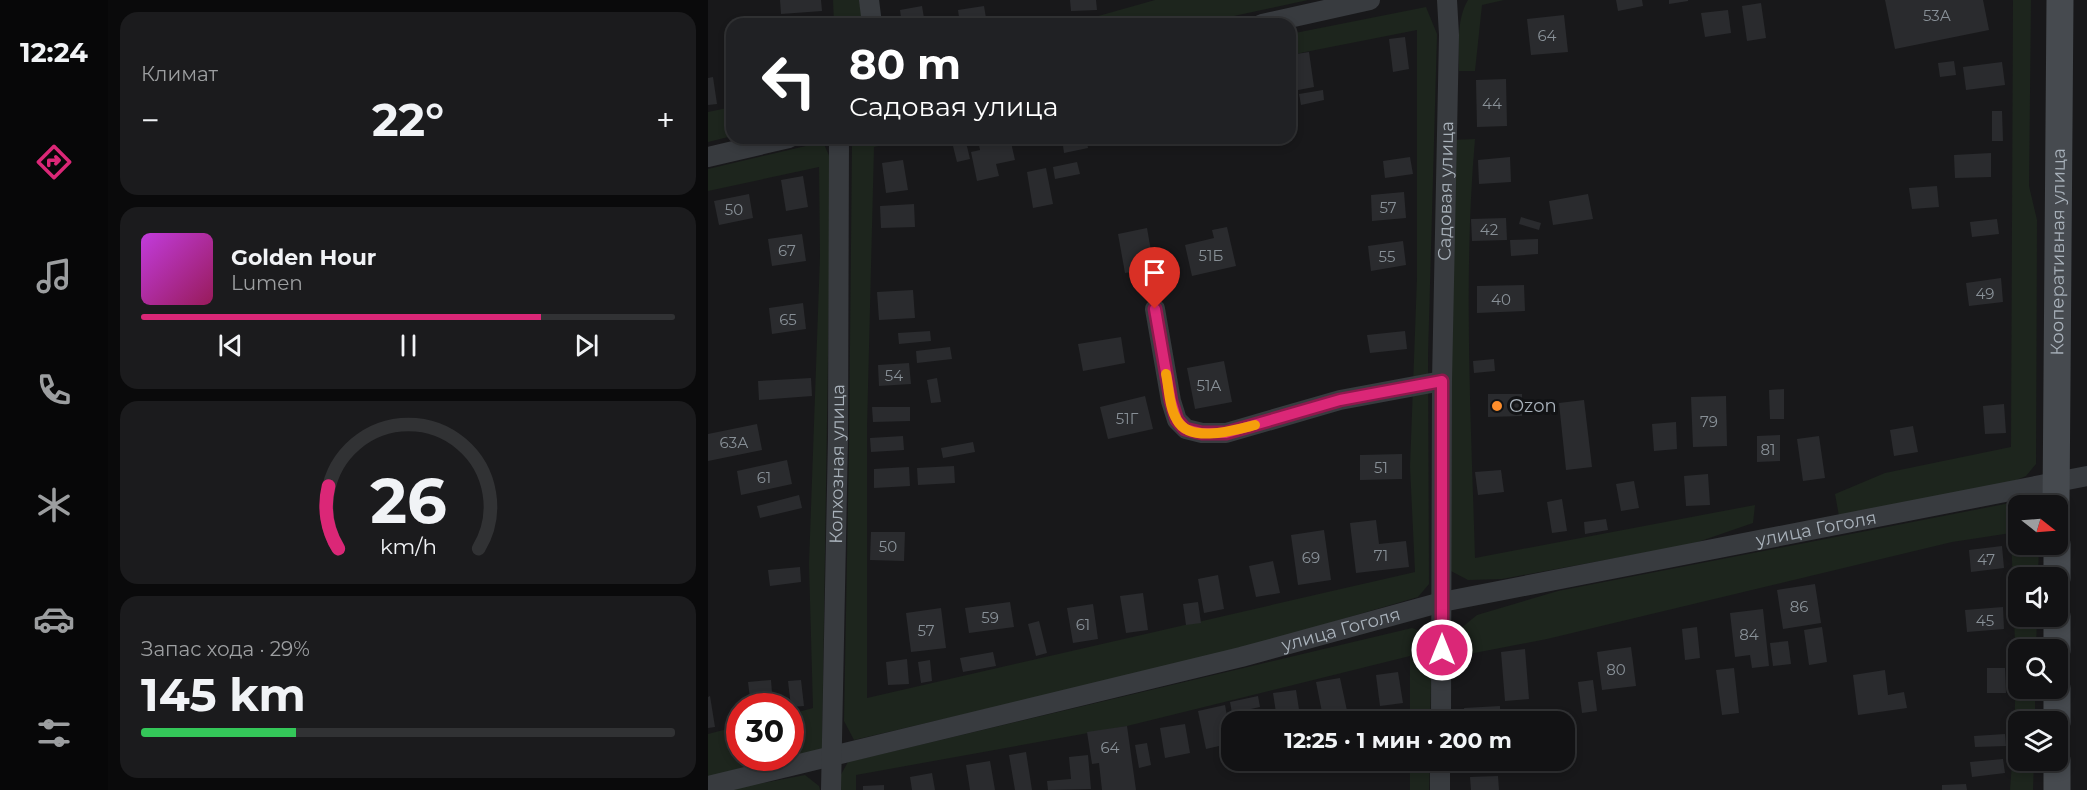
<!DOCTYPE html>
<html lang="ru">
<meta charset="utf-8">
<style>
body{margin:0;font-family:Montserrat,sans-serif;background:#1b1b1d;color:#f1f3f6;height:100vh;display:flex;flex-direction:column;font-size:22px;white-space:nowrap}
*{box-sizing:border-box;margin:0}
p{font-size:20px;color:#9c9ea0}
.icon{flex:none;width:33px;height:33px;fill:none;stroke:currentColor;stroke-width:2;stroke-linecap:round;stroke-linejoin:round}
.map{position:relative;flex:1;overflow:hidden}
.sheet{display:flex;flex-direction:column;gap:12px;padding:12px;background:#0a0a0b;width:600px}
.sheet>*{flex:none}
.top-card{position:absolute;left:18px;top:18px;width:570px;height:126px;border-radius:18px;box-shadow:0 3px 9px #0003,0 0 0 2px #313234;background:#202124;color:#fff;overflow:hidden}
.needle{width:39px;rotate:107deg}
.controls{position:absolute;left:1300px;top:495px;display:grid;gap:12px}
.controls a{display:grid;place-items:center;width:60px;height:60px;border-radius:12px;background:#121214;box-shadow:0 3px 9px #0003,0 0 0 2px #313234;font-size:30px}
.speed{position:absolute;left:18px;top:693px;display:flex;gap:12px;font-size:30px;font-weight:700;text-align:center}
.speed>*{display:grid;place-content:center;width:78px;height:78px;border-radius:50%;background:#121214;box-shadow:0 3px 9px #0003,0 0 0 2px #313234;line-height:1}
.speed .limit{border:9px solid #d22;background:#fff;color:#111}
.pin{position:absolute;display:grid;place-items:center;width:51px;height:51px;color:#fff;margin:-62px -26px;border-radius:50% 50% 50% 0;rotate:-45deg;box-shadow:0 0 6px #0007}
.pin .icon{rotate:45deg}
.me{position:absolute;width:66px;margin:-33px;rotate:0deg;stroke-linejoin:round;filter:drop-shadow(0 0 4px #0008)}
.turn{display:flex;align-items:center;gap:21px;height:126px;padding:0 24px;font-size:27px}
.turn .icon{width:78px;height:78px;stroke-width:2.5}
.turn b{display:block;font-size:42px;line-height:51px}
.big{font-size:45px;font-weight:700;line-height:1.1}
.sheet .tile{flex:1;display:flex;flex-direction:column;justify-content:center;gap:9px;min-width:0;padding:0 21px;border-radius:18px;background:#1b1b1d}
.sheet .dial{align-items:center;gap:0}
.dial svg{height:156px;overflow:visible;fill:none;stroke:#313234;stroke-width:7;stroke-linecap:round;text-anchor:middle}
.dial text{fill:#f1f3f6;stroke:none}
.song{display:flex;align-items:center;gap:18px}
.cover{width:72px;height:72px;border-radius:9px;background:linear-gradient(135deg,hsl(290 70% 55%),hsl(330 70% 35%))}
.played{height:6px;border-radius:3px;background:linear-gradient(90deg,#db2777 75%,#313234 75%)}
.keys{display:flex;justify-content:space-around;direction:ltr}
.heat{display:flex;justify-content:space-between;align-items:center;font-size:33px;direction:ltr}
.charge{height:9px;border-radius:4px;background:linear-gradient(90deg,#34c759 29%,#313234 0)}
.trip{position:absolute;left:513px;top:711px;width:354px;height:60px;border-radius:18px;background:#121214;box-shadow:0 3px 9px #0003,0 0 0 2px #313234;font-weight:700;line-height:60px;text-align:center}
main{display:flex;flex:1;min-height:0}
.dock{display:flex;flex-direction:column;width:108px;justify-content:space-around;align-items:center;background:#070708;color:#9c9ea0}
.dock .icon{width:42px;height:42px}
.dock .active{color:#db2777}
.dock b{font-size:27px;color:#f1f3f6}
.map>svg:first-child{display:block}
.green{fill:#1d251d}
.building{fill:#2a2b2e}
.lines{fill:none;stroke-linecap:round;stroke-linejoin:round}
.street{stroke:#383b3f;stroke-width:20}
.secondary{stroke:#464a4f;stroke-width:27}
.route-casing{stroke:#8e194d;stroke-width:15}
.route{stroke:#db2777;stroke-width:10}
.slow{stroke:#f59e0b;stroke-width:10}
.poi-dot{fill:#fe8e2c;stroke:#121315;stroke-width:2}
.labels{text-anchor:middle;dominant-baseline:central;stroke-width:6;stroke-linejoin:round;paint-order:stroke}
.number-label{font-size:15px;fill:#889097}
.street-label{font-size:18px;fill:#a9b2bb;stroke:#121315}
.poi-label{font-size:18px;fill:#a9b2bb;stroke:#121315;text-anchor:start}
</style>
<main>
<nav class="dock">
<b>12:24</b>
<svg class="icon active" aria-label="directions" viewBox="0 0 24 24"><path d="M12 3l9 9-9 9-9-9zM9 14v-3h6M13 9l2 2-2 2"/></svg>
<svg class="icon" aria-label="music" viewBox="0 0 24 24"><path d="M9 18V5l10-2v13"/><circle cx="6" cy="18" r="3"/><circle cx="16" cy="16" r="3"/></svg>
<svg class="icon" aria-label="phone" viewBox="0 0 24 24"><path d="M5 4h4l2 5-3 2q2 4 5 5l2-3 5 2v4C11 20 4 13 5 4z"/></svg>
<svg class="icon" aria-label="climate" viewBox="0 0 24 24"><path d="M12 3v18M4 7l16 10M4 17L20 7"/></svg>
<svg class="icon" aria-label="car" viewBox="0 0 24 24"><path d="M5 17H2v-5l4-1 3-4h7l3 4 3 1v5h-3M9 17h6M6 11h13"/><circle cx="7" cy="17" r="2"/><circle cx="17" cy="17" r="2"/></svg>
<svg class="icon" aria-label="filters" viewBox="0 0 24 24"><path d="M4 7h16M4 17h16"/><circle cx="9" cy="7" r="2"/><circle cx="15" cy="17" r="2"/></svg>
</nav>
<section class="sheet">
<div class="tile"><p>Климат</p>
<div class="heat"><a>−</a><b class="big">22°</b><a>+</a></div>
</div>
<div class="tile">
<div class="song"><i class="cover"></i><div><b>Golden Hour</b><p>Lumen</p></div></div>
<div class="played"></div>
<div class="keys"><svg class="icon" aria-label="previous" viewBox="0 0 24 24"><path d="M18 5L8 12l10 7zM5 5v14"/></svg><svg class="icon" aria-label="pause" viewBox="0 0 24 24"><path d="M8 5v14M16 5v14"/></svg><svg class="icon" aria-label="next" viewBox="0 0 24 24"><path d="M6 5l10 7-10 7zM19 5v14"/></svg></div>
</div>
<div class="tile dial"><svg viewBox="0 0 100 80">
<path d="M14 69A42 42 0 1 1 86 69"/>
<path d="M14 69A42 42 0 0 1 9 37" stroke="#db2777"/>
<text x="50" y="56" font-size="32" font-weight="700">26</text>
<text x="50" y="72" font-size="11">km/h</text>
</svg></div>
<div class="tile"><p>Запас хода · 29%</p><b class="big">145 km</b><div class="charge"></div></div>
</section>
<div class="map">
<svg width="1379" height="790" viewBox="0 0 1379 790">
<rect width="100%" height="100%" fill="#18181a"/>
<g class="green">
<polygon points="125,0 151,0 155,24 126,24"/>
<polygon points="447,0 600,0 489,24 362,24"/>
<path d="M 760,0 L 796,0 L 774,5 L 767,71 L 751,71 C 751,48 748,20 760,0 Z"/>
<polygon points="1305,0 1323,0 1321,186 1329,220 1328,464 1318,476 1296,485 1131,516 1127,494 1177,473 1303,447"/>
<polygon points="718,7 729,34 720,356 721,584 710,597 518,653 146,740 136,721 141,449 144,143 152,138 209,138 166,147 159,428 159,698 707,572 702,467 709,278 709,30 582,55 582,34"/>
<polygon points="24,107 24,136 0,142 0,112"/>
<path d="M 767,139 C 755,278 763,418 767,558 L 1047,505 L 1045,523 L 984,544 L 794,579 L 760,580 L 741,570 L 744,433 L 744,140 Z"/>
<polygon points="115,142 123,160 114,749 77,760 0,777 0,734 31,726 32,758 82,758 83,714 105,708 101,564 112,256 111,167 0,191 0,169"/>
<polygon points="1302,503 1311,507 1311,544 1331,545 1330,577 1311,578 1311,616 1329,617 1328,649 1311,650 1311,688 1327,689 1327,721 1311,722 1311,760 1326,761 1325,790 1302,790 1306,737 1308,671 1303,533 1244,542 839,639 756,655 747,633 769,615 850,591"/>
<polygon points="704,628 719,634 723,682 722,721 702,721 702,656 419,726 148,775 148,790 131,790 131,778 140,762"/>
<polygon points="702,761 722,761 721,790 702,790"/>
<polygon points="97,775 111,786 112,790 18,790"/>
</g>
<g class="building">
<polygon points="72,0 113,0 114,11 73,14"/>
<polygon points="362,0 388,0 389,10 363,11"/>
<polygon points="908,0 934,0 935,6 910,11"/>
<polygon points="961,0 980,0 980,1 961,4"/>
<polygon points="1177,0 1275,0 1281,30 1187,49"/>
<polygon points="1053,3 1058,38 1039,41 1034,6"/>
<polygon points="214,6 217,24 194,24 192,10"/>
<polygon points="276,6 279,24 252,24 250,10"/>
<polygon points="1020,10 1023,33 997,37 993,13"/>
<polygon points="856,15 860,52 823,55 819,19"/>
<polygon points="697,37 701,69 685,72 681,39"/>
<polygon points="601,52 606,87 585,91 582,55"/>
<polygon points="1246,61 1248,75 1232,77 1230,63"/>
<polygon points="1294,62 1297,85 1258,90 1255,67"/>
<polygon points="5,77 9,104 0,105 0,78"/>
<polygon points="798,79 799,126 769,127 768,80"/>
<polygon points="615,90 616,100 593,105 591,94"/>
<polygon points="1284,111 1294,111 1295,141 1284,141"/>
<polygon points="243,138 257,138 262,159 249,162"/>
<polygon points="278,138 302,138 307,160 288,164 291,176 269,181 263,152 272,150 270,140"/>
<polygon points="354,138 378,138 380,148 356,153"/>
<polygon points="531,138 555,138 555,141 532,146"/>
<polygon points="1283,153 1283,177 1247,178 1246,155"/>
<polygon points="702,157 705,174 677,178 675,161"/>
<polygon points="802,157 803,182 771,184 770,160"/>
<polygon points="195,160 200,190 178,193 174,163"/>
<polygon points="369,162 372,174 347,179 345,167"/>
<polygon points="338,168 345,204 325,208 319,172"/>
<polygon points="95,176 100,207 78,211 73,180"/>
<polygon points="1229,186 1231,207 1204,209 1201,188"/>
<polygon points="696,192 698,218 664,221 663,195"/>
<polygon points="41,194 45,218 11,225 6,201"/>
<polygon points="880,194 885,219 845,225 841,201"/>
<polygon points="206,204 207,227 173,228 172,206"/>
<polygon points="813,217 833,223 831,230 811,224"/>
<polygon points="798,218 799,240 764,241 763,219"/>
<polygon points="1289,219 1291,234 1264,237 1262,222"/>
<polygon points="519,227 528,266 484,276 477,245 506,238 504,230"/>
<polygon points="439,228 446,268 417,273 410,234"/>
<polygon points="94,234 98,261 64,266 60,239"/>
<polygon points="830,239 830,254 803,256 802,240"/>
<polygon points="695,241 698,265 663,271 660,246"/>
<polygon points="1293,278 1295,302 1261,306 1258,283"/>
<polygon points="816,285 817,311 769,313 769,286"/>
<polygon points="205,290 207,318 171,320 169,292"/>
<polygon points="95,303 98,329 64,334 61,308"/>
<polygon points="222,331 223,341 191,344 190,333"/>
<polygon points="697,331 699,349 662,353 659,335"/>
<polygon points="413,337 417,363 375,371 370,344"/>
<polygon points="242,347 244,359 209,363 208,351"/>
<polygon points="786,359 787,371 766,373 765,361"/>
<polygon points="516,361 524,402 487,409 479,368"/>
<polygon points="201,363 203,384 171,386 170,365"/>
<polygon points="103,378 104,396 51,400 50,381"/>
<polygon points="229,378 233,402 223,403 219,380"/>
<polygon points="1076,389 1076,419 1062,419 1061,390"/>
<polygon points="780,394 814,394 814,416 780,417"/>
<polygon points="437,396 445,429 400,439 392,407"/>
<polygon points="1018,396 1019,446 985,447 983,397"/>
<polygon points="876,400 884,467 858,470 851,403"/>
<polygon points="1296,404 1298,433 1277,434 1275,406"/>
<polygon points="164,407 202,407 202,421 165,422"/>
<polygon points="968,422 969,449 946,451 944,424"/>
<polygon points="49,424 54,450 0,461 0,434"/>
<polygon points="1205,426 1210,452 1186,456 1182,430"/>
<polygon points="1072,435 1072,461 1049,462 1049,436"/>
<polygon points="195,436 196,450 163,452 162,438"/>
<polygon points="1111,436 1117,478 1095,481 1089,439"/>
<polygon points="265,442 267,452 235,458 233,448"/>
<polygon points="694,454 694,479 652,480 652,455"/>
<polygon points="79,460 84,484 33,495 29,471"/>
<polygon points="246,466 247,483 210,485 209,468"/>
<polygon points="201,467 202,486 166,488 166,469"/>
<polygon points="793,470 796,492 770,495 767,472"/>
<polygon points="1000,474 1002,505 978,506 976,476"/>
<polygon points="926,481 931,508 913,511 908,484"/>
<polygon points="91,495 94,508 52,518 49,506"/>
<polygon points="854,499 859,531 844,533 839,502"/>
<polygon points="898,519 900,530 877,534 876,522"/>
<polygon points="668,520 671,544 698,541 701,567 648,573 642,523"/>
<polygon points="616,530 623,580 590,585 583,535"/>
<polygon points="163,532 197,532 196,561 162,560"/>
<polygon points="1294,546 1296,568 1263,572 1261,550"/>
<polygon points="565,561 572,593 548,597 541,566"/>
<polygon points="92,567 93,582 62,586 60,570"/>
<polygon points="510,575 516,609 496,613 490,579"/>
<polygon points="1107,584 1113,623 1075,629 1069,590"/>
<polygon points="435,593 440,630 418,633 412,596"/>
<polygon points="302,602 306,627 261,633 257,608"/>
<polygon points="490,602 493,623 478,625 475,604"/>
<polygon points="385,604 390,639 365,643 359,608"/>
<polygon points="1295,607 1296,629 1259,632 1257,610"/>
<polygon points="233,608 238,648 203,652 198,613"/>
<polygon points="1055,609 1061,666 1044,668 1042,655 1027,657 1022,613"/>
<polygon points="331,621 339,653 328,656 320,624"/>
<polygon points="989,627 992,658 977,660 974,629"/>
<polygon points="1114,627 1119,662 1101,665 1096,630"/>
<polygon points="1080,641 1083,664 1065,666 1062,643"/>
<polygon points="923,647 928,686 894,690 889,652"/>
<polygon points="817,649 821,699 797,701 793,652"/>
<polygon points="285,652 288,666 255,672 252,658"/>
<polygon points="199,659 201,684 180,685 178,662"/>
<polygon points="222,660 224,681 213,683 210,662"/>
<polygon points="1026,668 1031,713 1014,715 1008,670"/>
<polygon points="1279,668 1297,668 1298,693 1279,693"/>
<polygon points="1177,670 1180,695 1196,692 1199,708 1150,715 1145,675"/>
<polygon points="690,672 695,703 672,706 668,675"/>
<polygon points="632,678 641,720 616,722 608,682"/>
<polygon points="63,680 65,706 43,706 40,682"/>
<polygon points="93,680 96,706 83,707 80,681"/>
<polygon points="885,680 889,711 874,713 870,682"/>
<polygon points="588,690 592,716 569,719 565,693"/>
<polygon points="2,696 7,727 0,728 0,697"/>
<polygon points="550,696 552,707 524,713 522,702"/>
<polygon points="517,705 524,743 498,749 490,711"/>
<polygon points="792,706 792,722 757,722 756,708"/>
<polygon points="477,724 482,753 457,758 452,728"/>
<polygon points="419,726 428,790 394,790 391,763 384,764 379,732"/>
<polygon points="1297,734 1298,746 1267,747 1266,736"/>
<polygon points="439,743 443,765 431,768 427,745"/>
<polygon points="318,752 324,790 307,790 301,755"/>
<polygon points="380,755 383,789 340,790 339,781 363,779 361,757"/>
<polygon points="1295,759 1297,773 1264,777 1262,762"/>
<polygon points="282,761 287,790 262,790 258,765"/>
<polygon points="224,773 227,790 204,790 202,777"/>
<polygon points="790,776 791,790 763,790 762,777"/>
<polygon points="1258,784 1259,790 1234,790 1234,785"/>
<polygon points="176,785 176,790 155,790 155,786"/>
</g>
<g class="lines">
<g class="street">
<polyline points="161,0 164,24"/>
<polyline points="554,24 662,0"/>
<polyline points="0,157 81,138"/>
<polyline points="447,309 463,401 469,420 478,429 494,433 518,433 632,400 734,381"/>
<path id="s1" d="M 733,722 L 734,381 L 741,35 L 739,0"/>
<path id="s2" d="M 0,786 L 533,657 L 734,602 L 1379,476"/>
<path id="s3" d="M 123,790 L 130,438 L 131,138"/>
<polyline points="732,790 732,760"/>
</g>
<g class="secondary">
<path id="s4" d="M 1348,506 L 1352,0"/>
<polyline points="1349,544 1349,578"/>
<polyline points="1349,616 1349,650"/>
<polyline points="1349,688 1349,722"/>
<polyline points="1349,760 1349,790"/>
</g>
</g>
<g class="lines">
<g class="route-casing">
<polyline id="route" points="447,309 463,401 469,420 477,429 494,433 518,433 632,400 734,381 734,650"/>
</g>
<use href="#route" class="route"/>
<path class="slow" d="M 458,374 C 461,388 461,407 469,420 C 482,444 527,430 547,425"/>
</g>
<circle class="poi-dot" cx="789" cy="406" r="6"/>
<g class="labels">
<g class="number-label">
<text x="1229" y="15">53А</text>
<text x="839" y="35">64</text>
<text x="784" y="103">44</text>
<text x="680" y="207">57</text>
<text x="26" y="209">50</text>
<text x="781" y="229">42</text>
<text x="79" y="250">67</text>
<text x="503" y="255">51Б</text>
<text x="679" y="256">55</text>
<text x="1277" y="293">49</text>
<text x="793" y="299">40</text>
<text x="80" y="319">65</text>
<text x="186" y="375">54</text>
<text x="501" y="385">51А</text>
<text x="419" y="418">51Г</text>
<text x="1001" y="421">79</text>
<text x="26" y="442">63А</text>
<text x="1060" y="449">81</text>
<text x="673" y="467">51</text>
<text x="56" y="477">61</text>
<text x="180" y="546">50</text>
<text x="673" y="555">71</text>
<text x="603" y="557">69</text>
<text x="1278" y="559">47</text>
<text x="1091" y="606">86</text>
<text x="282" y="617">59</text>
<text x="1277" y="620">45</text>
<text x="375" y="624">61</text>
<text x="218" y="630">57</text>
<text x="1041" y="634">84</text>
<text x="908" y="669">80</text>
<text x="402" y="747">64</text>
</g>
<g class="street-label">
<text stroke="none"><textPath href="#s1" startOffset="531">Садовая улица</textPath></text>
<text stroke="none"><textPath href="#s4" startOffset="254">Кооперативная улица</textPath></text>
<text stroke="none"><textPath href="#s3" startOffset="326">Колхозная улица</textPath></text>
<text stroke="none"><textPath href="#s2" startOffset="1138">улица Гоголя</textPath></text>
<text stroke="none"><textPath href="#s2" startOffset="652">улица Гоголя</textPath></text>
</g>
<g class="poi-label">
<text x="801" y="406">Ozon</text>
</g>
</g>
</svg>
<div class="controls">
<a><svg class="needle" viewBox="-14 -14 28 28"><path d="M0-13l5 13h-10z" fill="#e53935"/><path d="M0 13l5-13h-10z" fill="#9c9ea0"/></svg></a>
<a><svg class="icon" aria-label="sound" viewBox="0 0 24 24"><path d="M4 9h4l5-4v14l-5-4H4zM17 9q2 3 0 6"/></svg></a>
<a><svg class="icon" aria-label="search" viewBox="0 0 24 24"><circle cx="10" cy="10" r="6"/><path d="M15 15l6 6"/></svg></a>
<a><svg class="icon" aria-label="layers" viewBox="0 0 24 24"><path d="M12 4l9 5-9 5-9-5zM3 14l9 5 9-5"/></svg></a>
</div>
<div class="speed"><div class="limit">30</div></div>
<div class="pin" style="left:447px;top:309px;background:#d93025"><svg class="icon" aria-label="arrive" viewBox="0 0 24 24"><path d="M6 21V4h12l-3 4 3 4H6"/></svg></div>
<svg class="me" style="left:734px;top:650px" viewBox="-20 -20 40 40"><circle r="17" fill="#db2777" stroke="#fff" stroke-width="3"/><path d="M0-11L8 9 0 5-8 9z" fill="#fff"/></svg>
<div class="trip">12:25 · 1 мин · 200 m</div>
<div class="top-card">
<div class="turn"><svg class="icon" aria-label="left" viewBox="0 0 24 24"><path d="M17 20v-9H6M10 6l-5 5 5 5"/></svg><div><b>80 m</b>Садовая улица</div></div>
</div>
</div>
</main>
